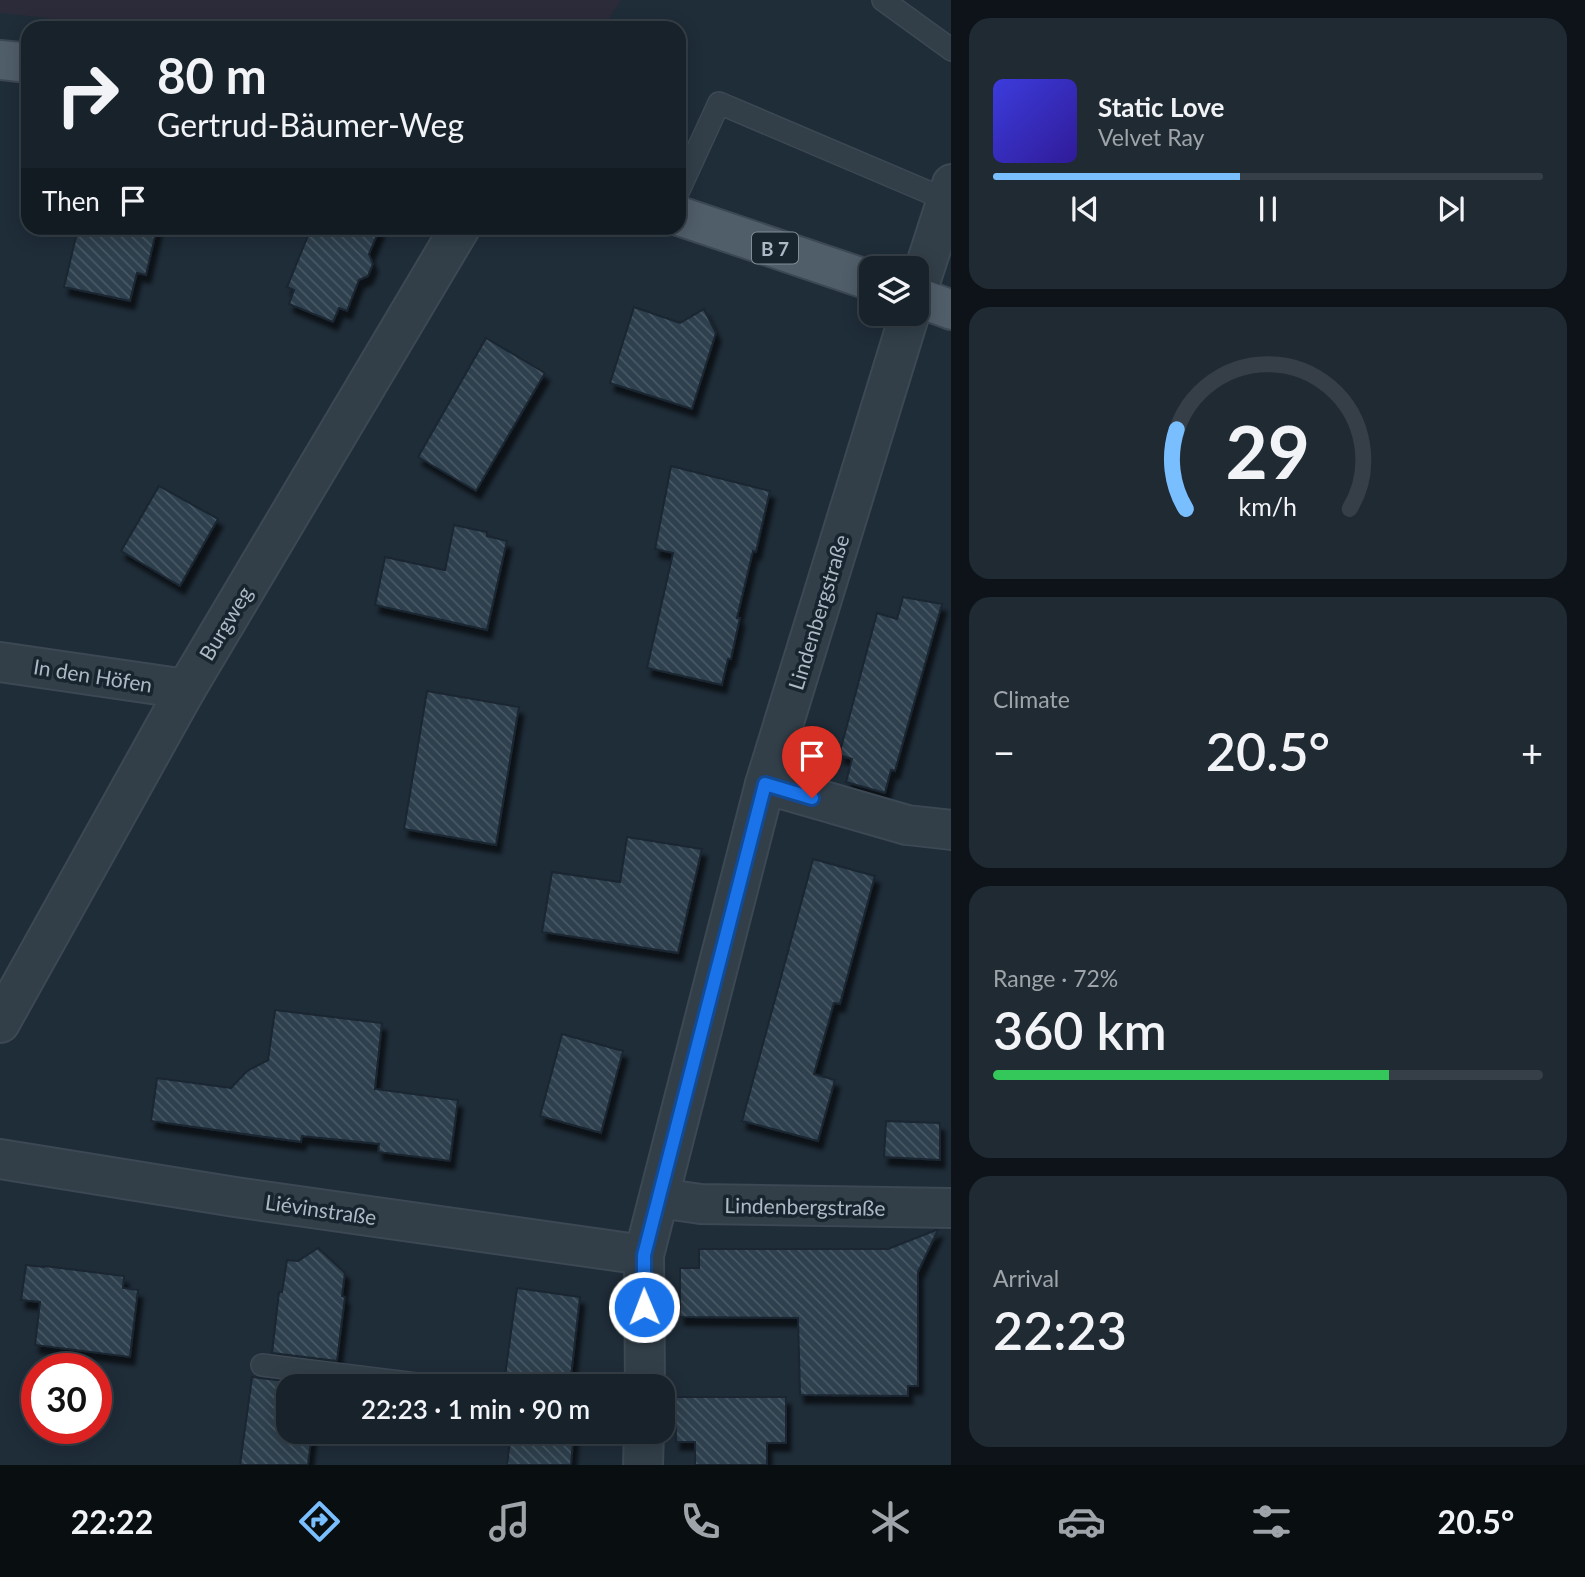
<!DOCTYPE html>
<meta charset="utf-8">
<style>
body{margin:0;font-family:Lato,sans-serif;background:#202a33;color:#f1f3f6;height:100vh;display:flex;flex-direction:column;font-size:26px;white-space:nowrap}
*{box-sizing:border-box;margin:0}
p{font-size:23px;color:#9ea4a9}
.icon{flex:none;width:38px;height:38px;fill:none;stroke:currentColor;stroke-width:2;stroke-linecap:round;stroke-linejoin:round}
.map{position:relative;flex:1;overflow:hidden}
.drawer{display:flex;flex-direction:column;gap:18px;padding:18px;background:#0d1318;width:634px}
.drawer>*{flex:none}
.hud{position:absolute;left:21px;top:21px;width:665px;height:214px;border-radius:21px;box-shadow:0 4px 18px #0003,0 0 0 2px #363f47;background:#17222b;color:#f1f3f6;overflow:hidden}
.fabs{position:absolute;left:859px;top:256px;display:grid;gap:14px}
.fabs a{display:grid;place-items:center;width:70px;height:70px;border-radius:14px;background:#17222b;box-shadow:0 4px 18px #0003,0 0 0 2px #363f47;font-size:35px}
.speed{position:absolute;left:21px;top:1353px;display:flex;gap:14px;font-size:35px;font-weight:700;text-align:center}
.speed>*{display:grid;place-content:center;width:91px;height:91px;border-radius:50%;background:#17222b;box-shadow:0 4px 18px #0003,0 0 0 2px #363f47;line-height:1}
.speed .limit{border:10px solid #d22;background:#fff;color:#111}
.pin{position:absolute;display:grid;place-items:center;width:60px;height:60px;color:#fff;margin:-72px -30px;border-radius:50% 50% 50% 0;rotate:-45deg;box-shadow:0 0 7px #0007}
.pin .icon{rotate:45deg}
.me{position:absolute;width:77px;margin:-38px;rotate:359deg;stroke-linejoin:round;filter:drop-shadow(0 0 5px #0008)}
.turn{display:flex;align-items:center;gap:24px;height:147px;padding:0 21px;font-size:32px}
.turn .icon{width:91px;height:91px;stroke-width:2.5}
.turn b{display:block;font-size:49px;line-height:60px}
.then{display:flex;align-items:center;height:66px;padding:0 21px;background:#0003;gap:14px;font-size:26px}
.big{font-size:52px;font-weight:600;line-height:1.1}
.drawer .tile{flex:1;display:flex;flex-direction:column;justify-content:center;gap:10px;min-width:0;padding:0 24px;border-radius:21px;background:#202a33}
.drawer .dial{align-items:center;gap:0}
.dial svg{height:182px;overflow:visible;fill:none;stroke:#363f47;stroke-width:7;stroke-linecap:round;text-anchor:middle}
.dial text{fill:#f1f3f6;stroke:none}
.song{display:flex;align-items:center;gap:21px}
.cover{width:84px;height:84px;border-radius:10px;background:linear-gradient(135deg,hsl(240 70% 55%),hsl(250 70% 35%))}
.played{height:7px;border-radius:4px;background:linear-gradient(90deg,#79beff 45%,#363f47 45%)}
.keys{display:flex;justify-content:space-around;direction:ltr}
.heat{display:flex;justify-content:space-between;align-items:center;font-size:38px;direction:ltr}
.charge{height:10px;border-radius:5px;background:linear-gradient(90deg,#34c759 72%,#363f47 0)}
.trip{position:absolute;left:276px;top:1374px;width:399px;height:70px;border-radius:21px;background:#17222b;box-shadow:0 4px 18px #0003,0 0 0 2px #363f47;font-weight:600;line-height:70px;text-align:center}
.tab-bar{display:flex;height:112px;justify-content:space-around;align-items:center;background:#090e11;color:#9ea4a9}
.tab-bar .icon{width:49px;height:49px}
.tab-bar .on{color:#79beff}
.tab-bar b{font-size:32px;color:#f1f3f6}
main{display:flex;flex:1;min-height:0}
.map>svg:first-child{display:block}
.medical{fill:#2b2b3a}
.building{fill:url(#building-back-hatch);stroke:#1a2630;stroke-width:2;filter:url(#shadow)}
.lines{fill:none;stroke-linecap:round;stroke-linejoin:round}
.lane-casing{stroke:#3c4853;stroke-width:24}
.street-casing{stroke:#3c4853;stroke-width:42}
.primary-casing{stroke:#3c4853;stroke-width:42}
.lane{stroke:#323f49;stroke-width:21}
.street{stroke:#323f49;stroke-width:38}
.primary{stroke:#505e6a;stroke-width:38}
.route-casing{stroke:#114b97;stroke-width:18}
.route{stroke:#1a73e8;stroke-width:12}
.labels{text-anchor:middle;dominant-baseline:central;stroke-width:7;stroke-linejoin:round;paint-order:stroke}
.shield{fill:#18242e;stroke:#808d98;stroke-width:2}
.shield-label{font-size:19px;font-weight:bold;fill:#adbac6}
.street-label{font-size:21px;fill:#adbac6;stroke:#18242e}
</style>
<main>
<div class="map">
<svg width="952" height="1465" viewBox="0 0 952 1465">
<defs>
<pattern id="building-back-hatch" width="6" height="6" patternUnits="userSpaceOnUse" patternTransform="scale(1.75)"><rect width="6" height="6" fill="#2d3f4d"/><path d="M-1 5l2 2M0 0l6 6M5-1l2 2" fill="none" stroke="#495965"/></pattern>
<filter id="shadow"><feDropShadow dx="4.5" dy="8" stdDeviation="2" flood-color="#0009"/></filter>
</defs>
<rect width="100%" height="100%" fill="#1f2d39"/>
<polygon class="medical" points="0,0 621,0 603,28 140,28 0,13"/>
<g class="building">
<polygon points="78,228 157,228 146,275 137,273 130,301 64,287"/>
<polygon points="311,228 380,228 369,254 373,264 368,276 359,280 347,311 339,308 333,322 289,304 294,290 287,287"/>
<polygon points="634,307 680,323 704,309 716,333 692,409 610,383"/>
<polygon points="486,338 545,373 476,491 418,457"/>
<polygon points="671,466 770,491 756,552 753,551 737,618 740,618 731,659 728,659 722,685 647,668 673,553 655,549"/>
<polygon points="159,486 218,519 180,586 121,551"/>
<polygon points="454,525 487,532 487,536 507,541 487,630 375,605 385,557 445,570"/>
<polygon points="903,597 942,604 895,771 891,770 885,793 846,782 852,759 839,755 877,613 897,619"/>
<polygon points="427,691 519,707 496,845 404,829"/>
<polygon points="627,837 702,849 678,953 542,932 552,872 620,882"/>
<polygon points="813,859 875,876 840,1004 834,1003 814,1074 835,1080 818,1141 742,1121"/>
<polygon points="275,1010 382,1023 375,1089 458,1100 450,1161 378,1152 379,1144 302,1136 301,1142 151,1121 157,1078 231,1088 247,1071 268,1060"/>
<polygon points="562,1034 623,1051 601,1133 540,1116"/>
<polygon points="886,1121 940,1123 940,1160 884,1157"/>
<polygon points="936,1230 938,1230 918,1272 918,1386 908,1386 908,1396 800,1395 798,1318 680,1317 680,1268 699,1268 699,1249 888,1249"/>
<polygon points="318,1248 345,1273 342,1296 345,1297 337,1361 272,1353 279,1292 282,1292 287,1260 298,1261"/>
<polygon points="26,1265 44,1267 45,1266 124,1276 123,1288 138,1290 130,1357 35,1345 40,1302 21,1300"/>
<polygon points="517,1288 580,1297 570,1386 517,1386 504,1383"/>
<polygon points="252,1377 325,1386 289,1386 289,1432 312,1432 308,1465 240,1465"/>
<polygon points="675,1397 786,1397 786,1443 767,1443 767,1465 695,1465 695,1442 676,1442"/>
<polygon points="511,1432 574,1432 571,1465 507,1465"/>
</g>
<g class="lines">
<g class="lane-casing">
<g id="lane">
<polyline points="883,0 952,50"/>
<polyline points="679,190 719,103 947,200"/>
<polyline points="262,1365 432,1386"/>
</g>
</g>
<g class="street-casing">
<g id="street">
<polyline points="917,292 952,184"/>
<polyline points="0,662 186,689"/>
<polyline points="765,784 907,825 952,830"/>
<polyline points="0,1023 186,689 460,228"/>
<polyline points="0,1159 235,1197 644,1255"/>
<polyline points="659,1198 701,1204 952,1208"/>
<polyline points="645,1386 644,1255 765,784 910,313"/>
<polyline points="643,1465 644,1432"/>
</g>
</g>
<g class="primary-casing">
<g id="primary">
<polyline points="0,60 28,63"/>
<polyline points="679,216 872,281"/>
<polyline points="917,297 952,310"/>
</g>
</g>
<use href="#lane" class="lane"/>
<use href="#street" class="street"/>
<use href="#primary" class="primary"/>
</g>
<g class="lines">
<g class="route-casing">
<polyline id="route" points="644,1307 644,1255 765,784 812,798"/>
</g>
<use href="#route" class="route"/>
</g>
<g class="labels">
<rect class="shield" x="752" y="232.5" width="46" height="31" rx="5"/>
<g class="shield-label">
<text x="775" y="248">B 7</text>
</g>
<g class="street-label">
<text transform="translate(818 612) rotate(-73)">Lindenbergstraße</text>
<text transform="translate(225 623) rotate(-59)">Burgweg</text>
<text transform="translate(93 675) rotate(9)">In den Höfen</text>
<text transform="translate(805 1206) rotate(1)">Lindenbergstraße</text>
<text transform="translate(321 1209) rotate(8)">Liévinstraße</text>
</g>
</g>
</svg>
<div class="fabs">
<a><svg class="icon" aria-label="layers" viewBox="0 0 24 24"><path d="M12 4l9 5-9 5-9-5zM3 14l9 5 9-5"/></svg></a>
</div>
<div class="speed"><div class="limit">30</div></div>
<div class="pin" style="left:812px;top:798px;background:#d93025"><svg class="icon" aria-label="arrive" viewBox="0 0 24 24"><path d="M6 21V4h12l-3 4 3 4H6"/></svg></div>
<svg class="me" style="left:644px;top:1307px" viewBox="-20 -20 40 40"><circle r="17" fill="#1a73e8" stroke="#fff" stroke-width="3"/><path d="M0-11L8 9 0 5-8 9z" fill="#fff"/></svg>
<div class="trip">22:23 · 1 min · 90 m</div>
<div class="hud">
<div class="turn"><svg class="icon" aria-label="right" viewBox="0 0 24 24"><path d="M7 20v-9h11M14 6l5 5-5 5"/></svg><div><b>80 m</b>Gertrud-Bäumer-Weg</div></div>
<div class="then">Then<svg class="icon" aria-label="arrive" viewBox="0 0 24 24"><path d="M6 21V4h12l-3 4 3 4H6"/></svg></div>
</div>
</div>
<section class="drawer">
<div class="tile">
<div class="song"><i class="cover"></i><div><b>Static Love</b><p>Velvet Ray</p></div></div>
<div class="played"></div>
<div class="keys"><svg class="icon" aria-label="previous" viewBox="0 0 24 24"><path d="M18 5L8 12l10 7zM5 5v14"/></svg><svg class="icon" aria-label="pause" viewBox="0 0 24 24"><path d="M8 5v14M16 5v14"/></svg><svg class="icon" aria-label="next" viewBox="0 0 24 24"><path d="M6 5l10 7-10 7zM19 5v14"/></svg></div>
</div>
<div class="tile dial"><svg viewBox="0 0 100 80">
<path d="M14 69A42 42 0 1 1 86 69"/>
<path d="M14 69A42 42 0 0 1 10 34" stroke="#79beff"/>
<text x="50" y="56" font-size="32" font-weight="700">29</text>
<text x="50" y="72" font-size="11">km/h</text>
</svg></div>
<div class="tile"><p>Climate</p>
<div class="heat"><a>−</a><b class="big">20.5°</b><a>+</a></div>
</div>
<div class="tile"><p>Range · 72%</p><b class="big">360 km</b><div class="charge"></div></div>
<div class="tile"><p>Arrival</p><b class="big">22:23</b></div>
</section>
</main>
<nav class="tab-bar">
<b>22:22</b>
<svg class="icon on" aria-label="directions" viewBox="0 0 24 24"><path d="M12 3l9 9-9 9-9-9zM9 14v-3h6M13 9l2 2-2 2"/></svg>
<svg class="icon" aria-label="music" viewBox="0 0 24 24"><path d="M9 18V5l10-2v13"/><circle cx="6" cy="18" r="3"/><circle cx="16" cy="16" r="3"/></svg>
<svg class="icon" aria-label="phone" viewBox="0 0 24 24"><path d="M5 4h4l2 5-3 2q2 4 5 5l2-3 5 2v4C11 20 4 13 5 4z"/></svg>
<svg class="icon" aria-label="climate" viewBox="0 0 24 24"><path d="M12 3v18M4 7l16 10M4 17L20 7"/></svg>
<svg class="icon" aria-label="car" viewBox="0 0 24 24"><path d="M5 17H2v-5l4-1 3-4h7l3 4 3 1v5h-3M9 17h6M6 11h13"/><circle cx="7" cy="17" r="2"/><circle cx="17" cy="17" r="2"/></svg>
<svg class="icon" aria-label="filters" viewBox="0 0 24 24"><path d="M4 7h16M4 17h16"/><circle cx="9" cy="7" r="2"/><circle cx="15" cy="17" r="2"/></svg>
<b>20.5°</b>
</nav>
